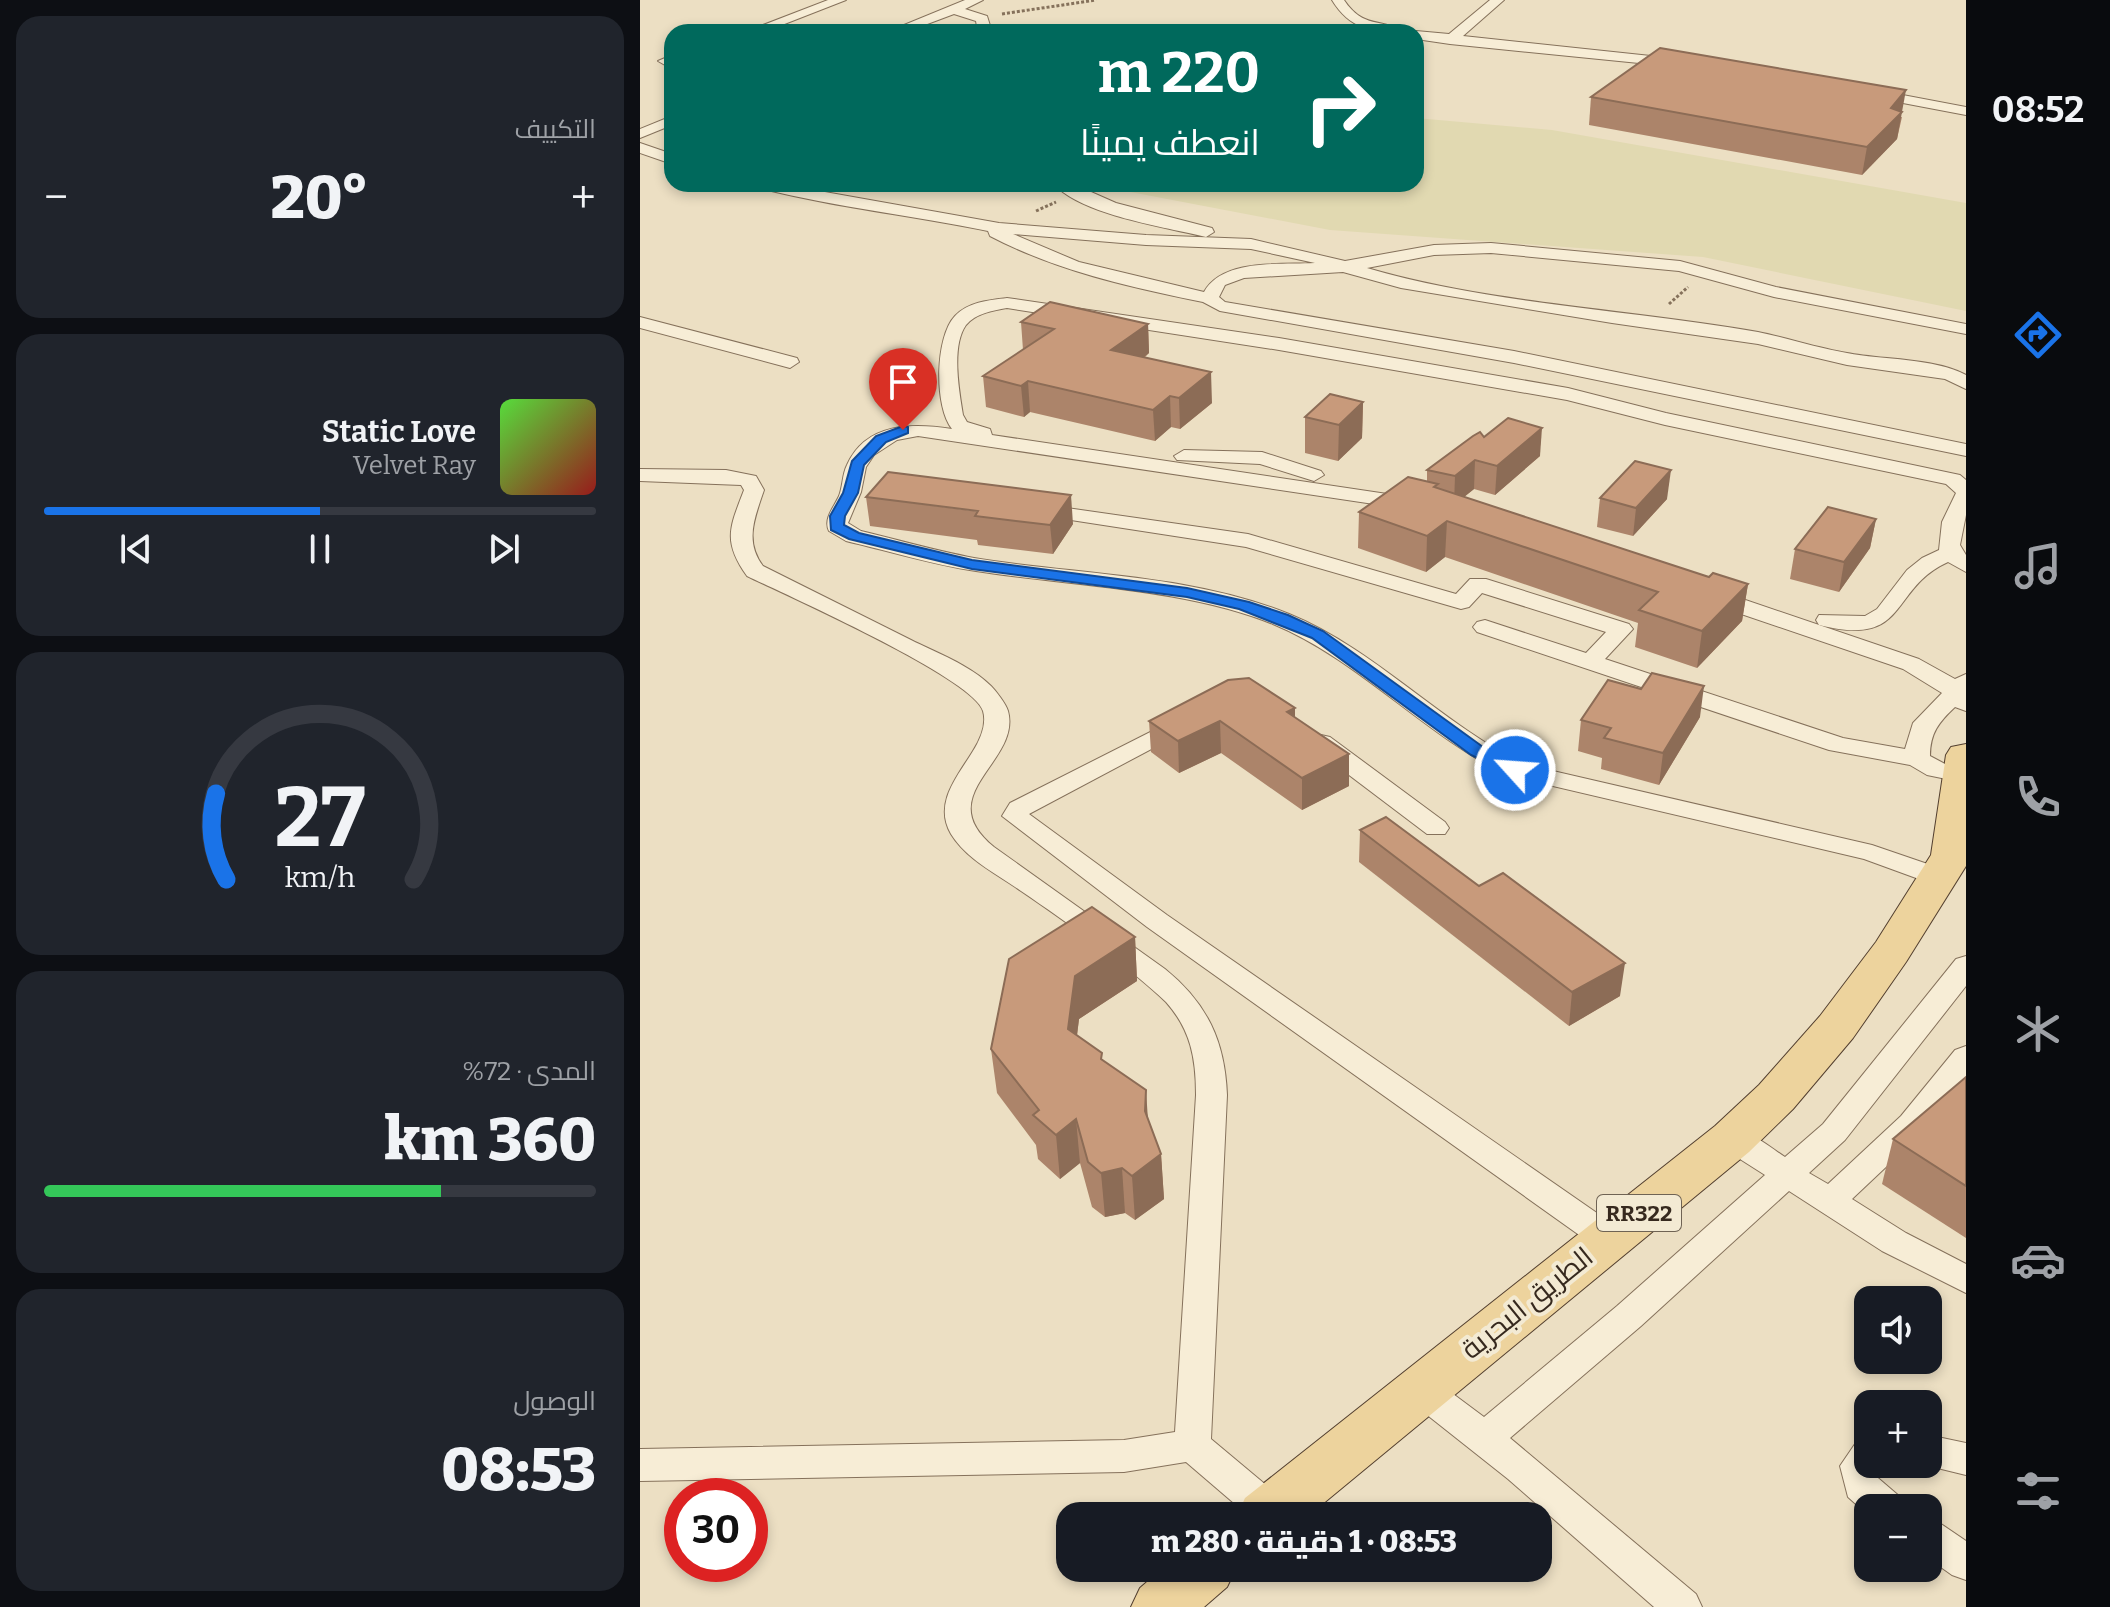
<!DOCTYPE html>
<html lang="ar">
<meta charset="utf-8">
<style>
body{margin:0;font-family:Bitter,Cairo,serif;background:#20242c;color:#f1f3f6;direction:rtl;height:100vh;display:flex;flex-direction:column;font-size:30px;white-space:nowrap}
*{box-sizing:border-box;margin:0}
p{font-size:26px;color:#9ea1a6}
.icon{flex:none;width:44px;height:44px;fill:none;stroke:currentColor;stroke-width:2;stroke-linecap:round;stroke-linejoin:round}
.map{position:relative;flex:1;overflow:hidden;direction:ltr}
.side{display:flex;flex-direction:column;gap:16px;padding:16px;background:#0d0f14;width:640px}
.side>*{flex:none}
.banner{position:absolute;left:24px;top:24px;width:760px;height:168px;border-radius:24px;box-shadow:0 4px 12px #0003;direction:rtl;background:#00695c;color:#fff;overflow:hidden}
.fabs{position:absolute;left:1214px;top:1286px;display:grid;gap:16px}
.fabs a{display:grid;place-items:center;width:88px;height:88px;border-radius:16px;background:#171b24;box-shadow:0 4px 12px #0003;font-size:40px}
.speed{position:absolute;left:24px;top:1478px;display:flex;gap:16px;font-size:40px;font-weight:700;text-align:center}
.speed>*{display:grid;place-content:center;width:104px;height:104px;border-radius:50%;background:#171b24;box-shadow:0 4px 12px #0003;line-height:1}
.speed .limit{border:12px solid #d22;background:#fff;color:#111}
.pin{position:absolute;display:grid;place-items:center;width:68px;height:68px;color:#fff;margin:-82px -34px;border-radius:50% 50% 50% 0;rotate:-45deg;box-shadow:0 0 8px #0007}
.pin .icon{rotate:45deg}
.me{position:absolute;width:88px;margin:-44px;rotate:296deg;stroke-linejoin:round;filter:drop-shadow(0 0 6px #0008)}
.turn{display:flex;align-items:center;gap:28px;height:168px;padding:0 32px;font-size:36px}
.turn .icon{width:104px;height:104px;stroke-width:2.5}
.turn b{display:block;font-size:56px;line-height:68px}
.big{font-size:60px;font-weight:800;line-height:1.1}
.side .card{flex:1;display:flex;flex-direction:column;justify-content:center;gap:12px;min-width:0;padding:0 28px;border-radius:24px;background:#20242c}
.side .dial{align-items:center;gap:0}
.dial svg{height:208px;overflow:visible;fill:none;stroke:#363941;stroke-width:7;stroke-linecap:round;text-anchor:middle}
.dial text{fill:#f1f3f6;stroke:none}
.song{display:flex;align-items:center;gap:24px}
.cover{width:96px;height:96px;border-radius:12px;background:linear-gradient(135deg,hsl(110 70% 55%),hsl(0 70% 35%))}
.played{height:8px;border-radius:4px;background:linear-gradient(90deg,#1a73e8 50%,#363941 50%)}
.keys{display:flex;justify-content:space-around;direction:ltr}
.heat{display:flex;justify-content:space-between;align-items:center;font-size:44px;direction:ltr}
.charge{height:12px;border-radius:6px;background:linear-gradient(90deg,#34c759 72%,#363941 0)}
.trip{position:absolute;left:416px;top:1502px;width:496px;height:80px;border-radius:24px;background:#171b24;box-shadow:0 4px 12px #0003;font-weight:800;line-height:80px;text-align:center;direction:rtl}
main{display:flex;flex:1;min-height:0}
.dock{display:flex;flex-direction:column;width:144px;justify-content:space-around;align-items:center;background:#090b0e;color:#9ea1a6}
.dock .icon{width:56px;height:56px}
.dock .selected{color:#1a73e8}
.dock b{font-size:36px;color:#f1f3f6}
.map>svg:first-child{display:block}
.farmland{fill:#e1d9b1}
.lines{fill:none;stroke-linecap:round;stroke-linejoin:round}
.minor-casing{stroke:#85715b;stroke-width:2}
.primary-casing{stroke:#533f2f;stroke-width:2}
.path{stroke:#85715b;stroke-width:3;stroke-dasharray:3 2;stroke-linecap:butt}
.minor{fill:#f7edd6;fill-rule:evenodd}
.primary{fill:#edd39d;fill-rule:evenodd}
.wall{fill:#ac846a}
.shaded-wall{fill:#8c6c56}
.building{fill:#c89a7b;stroke:#8c6c56;stroke-width:2}
.route{fill:#1a73e8;stroke:#114b97;stroke-width:2}
.labels{text-anchor:middle;dominant-baseline:central;stroke-width:8;stroke-linejoin:round;paint-order:stroke}
.shield{fill:#f3ead3;stroke:#6f6354;stroke-width:2}
.shield-label{font-size:22px;font-weight:bold;fill:#36291e}
.near-street-label{font-size:28px;fill:#36291e;stroke:#f3ead3}
</style>
<main>
<nav class="dock">
<b>08:52</b>
<svg class="icon selected" aria-label="directions" viewBox="0 0 24 24"><path d="M12 3l9 9-9 9-9-9zM9 14v-3h6M13 9l2 2-2 2"/></svg>
<svg class="icon" aria-label="music" viewBox="0 0 24 24"><path d="M9 18V5l10-2v13"/><circle cx="6" cy="18" r="3"/><circle cx="16" cy="16" r="3"/></svg>
<svg class="icon" aria-label="phone" viewBox="0 0 24 24"><path d="M5 4h4l2 5-3 2q2 4 5 5l2-3 5 2v4C11 20 4 13 5 4z"/></svg>
<svg class="icon" aria-label="climate" viewBox="0 0 24 24"><path d="M12 3v18M4 7l16 10M4 17L20 7"/></svg>
<svg class="icon" aria-label="car" viewBox="0 0 24 24"><path d="M5 17H2v-5l4-1 3-4h7l3 4 3 1v5h-3M9 17h6M6 11h13"/><circle cx="7" cy="17" r="2"/><circle cx="17" cy="17" r="2"/></svg>
<svg class="icon" aria-label="filters" viewBox="0 0 24 24"><path d="M4 7h16M4 17h16"/><circle cx="9" cy="7" r="2"/><circle cx="15" cy="17" r="2"/></svg>
</nav>
<div class="map">
<svg width="1326" height="1607" viewBox="0 0 1326 1607">
<rect width="100%" height="100%" fill="#ecdfc3"/>
<polygon class="farmland" points="776,118 912,130 1326,203 1326,311 1063,257 690,230 459,186 776,184"/>
<g class="lines">
<g class="minor-casing">
<g id="minor">
<polygon points="188,0 206,0 124,32 105,32"/>
<polygon points="325,0 343,0 325,9 347,16 352,32 338,32 336,21 314,14 266,32 247,32"/>
<path d="M 692,0 L 704,0 C 724,30 741,17 763,32 C 730,32 710,29 692,0 Z"/>
<polygon points="850,0 864,0 823,36 1039,59 1046,63 1039,67 810,44 776,39 776,32 772,32 776,31 809,34"/>
<polygon points="32,55 32,63 25,65 18,61"/>
<polygon points="1231,89 1326,107 1326,115 1226,96 1224,93"/>
<polygon points="32,116 32,125 0,138 0,129"/>
<polygon points="0,143 32,154 32,164 0,153"/>
<path d="M 113,184 L 140,184 L 359,223 L 506,235 L 611,239 L 705,261 L 794,245 L 851,243 L 1040,261 L 1136,287 L 1326,324 L 1326,334 L 1134,297 L 1039,271 L 851,253 L 794,255 L 727,268 C 854,305 989,309 1118,332 C 1148,338 1177,348 1207,353 C 1242,360 1295,358 1326,375 L 1326,389 L 1305,379 L 1207,365 L 1118,344 L 972,323 L 761,288 L 703,272 L 604,278 L 585,285 L 579,297 L 585,302 L 874,351 L 1326,444 L 1326,456 L 874,363 L 580,311 L 563,302 C 489,287 417,271 350,236 L 348,231 C 271,215 192,207 115,187 ZM 373,234 L 506,245 L 611,249 L 675,263 C 641,265 583,258 564,292 L 439,262 Z"/>
<path d="M 414,184 L 433,184 L 476,203 L 572,228 L 574,232 L 566,237 C 525,227 442,215 414,184 Z"/>
<path d="M 367,298 L 639,338 L 928,388 L 1026,413 L 1320,475 L 1326,480 L 1326,515 L 1320,545 L 1326,555 L 1326,572 L 1308,562 C 1248,589 1270,648 1179,625 L 1176,620 L 1179,615 L 1225,616 L 1237,609 L 1267,570 L 1282,558 L 1299,550 L 1302,522 L 1316,493 L 1306,484 L 1025,425 L 927,400 L 639,350 L 367,308 C 352,311 336,313 326,325 C 311,346 319,391 323,415 L 327,422 L 350,429 L 352,435 L 774,498 L 785,504 L 774,510 L 278,436 L 257,440 L 234,455 L 226,467 L 221,492 L 208,523 L 221,531 C 259,540 296,551 334,558 C 438,575 550,574 649,614 C 733,648 801,723 883,764 L 1232,845 L 1308,871 L 1312,877 L 1308,883 L 1298,886 L 1224,859 L 866,775 C 784,734 716,658 633,624 C 545,588 431,586 336,571 C 293,565 249,551 206,541 L 189,531 C 183,519 194,507 199,496 C 203,486 202,475 207,465 C 226,422 273,423 312,429 C 294,407 295,337 315,316 C 328,302 349,300 367,298 Z"/>
<polygon points="0,317 157,358 159,362 150,368 0,328"/>
<polygon points="544,450 622,452 681,471 684,475 674,481 620,464 537,460 534,456"/>
<path d="M 0,469 L 86,470 L 116,476 L 124,490 C 115,517 104,541 123,566 C 172,591 222,615 271,640 C 297,653 330,665 351,686 C 356,691 366,704 368,711 C 382,762 289,794 354,847 L 525,969 C 567,1003 585,1041 587,1095 L 571,1439 L 644,1500 L 650,1512 L 648,1516 L 609,1516 L 546,1462 L 484,1472 L 0,1481 L 0,1449 L 484,1440 L 535,1432 L 556,1095 C 556,1059 551,1030 526,1002 C 486,964 428,923 381,891 C 357,874 327,860 311,834 C 293,803 318,776 333,751 C 340,740 347,724 343,711 C 333,678 146,595 107,576 C 82,541 90,527 104,490 L 101,485 L 0,481 Z"/>
<path d="M 399,504 L 608,534 L 816,594 L 830,579 L 846,579 L 989,624 L 993,629 L 965,659 L 1203,738 L 1265,749 L 1273,723 L 1302,693 L 1263,669 L 1063,601 L 1060,596 L 1063,591 L 1079,591 L 1279,659 L 1315,679 L 1326,674 L 1326,711 L 1315,707 C 1299,722 1290,733 1290,756 L 1305,764 L 1326,769 L 1326,783 L 1287,775 L 1270,765 L 1189,750 L 837,632 L 833,627 L 837,622 L 845,620 L 946,653 L 966,632 L 842,593 L 829,607 L 821,609 L 606,547 L 392,514 L 388,510 L 392,506 Z"/>
<polygon points="542,716 551,718 554,723 551,728 389,814 527,915 980,1229 985,1238 980,1247 968,1251 956,1247 507,927 362,816 370,803"/>
<polygon points="681,735 690,737 805,822 809,828 805,834 787,834 672,747 669,742 672,737"/>
<path d="M 1326,956 L 1326,986 L 1205,1140 L 1169,1173 L 1188,1184 L 1261,1116 L 1315,1050 L 1326,1046 L 1326,1078 L 1283,1132 L 1212,1199 L 1266,1233 L 1326,1264 L 1326,1293 L 1242,1251 L 1149,1191 L 1001,1326 L 870,1438 L 1056,1594 L 1062,1607 L 1014,1607 L 868,1479 L 767,1399 L 762,1389 L 767,1379 L 780,1374 L 793,1379 L 844,1417 L 977,1306 L 1125,1175 L 1081,1147 L 1076,1139 L 1081,1131 C 1104,1124 1126,1145 1145,1157 L 1183,1124 L 1316,959 Z"/>
<polygon points="1288,1435 1326,1443 1326,1475 1281,1464 1288,1464"/>
<polygon points="1228,1439 1228,1464 1242,1464 1237,1470 1238,1478 1259,1496 1265,1508 1228,1508 1228,1515 1208,1497 1200,1466 1215,1444"/>
<polygon points="1288,1519 1301,1524 1326,1541 1326,1580 1312,1575 1288,1558"/>
</g>
</g>
<g class="primary-casing">
<g id="primary">
<polygon points="1326,744 1326,866 1266,962 1213,1038 1153,1109 1109,1152 668,1516 597,1516 605,1498 1075,1126 1119,1085 1180,1016 1236,942 1291,855 1306,755 1311,747"/>
<polygon points="523,1568 596,1568 587,1587 564,1607 491,1607 500,1588"/>
</g>
</g>
<g class="path">
<polyline points="362,14 456,0"/>
<polyline points="396,211 416,202"/>
<polyline points="1029,304 1048,287"/>
</g>
<use href="#minor" class="minor"/>
<use href="#primary" class="primary"/>
</g>
<g class="wall">
<polygon points="951,97 1262,117 1257,139 1222,175 949,125"/>
<polygon points="381,322 508,324 509,353 504,358 572,403 540,429 531,427 515,441 390,412 384,417 346,407 343,376 383,350"/>
<polygon points="723,402 722,438 698,461 665,453 665,417"/>
<polygon points="844,437 900,456 855,495 834,489 824,497 1069,577 1108,584 1102,621 1057,668 995,647 998,623 805,557 786,572 718,548 719,512 787,481 787,470"/>
<polygon points="226,497 433,524 413,554 338,545 337,540 230,526"/>
<polygon points="960,498 1027,499 993,536 957,527"/>
<polygon points="1236,519 1230,548 1199,592 1150,579 1155,549"/>
<polygon points="1060,717 1019,785 961,769 962,758 938,751 941,720"/>
<polygon points="655,718 709,754 709,786 662,810 581,753 539,773 511,752 509,721"/>
<polygon points="720,830 980,996 929,1026 719,862"/>
<polygon points="495,937 497,981 439,1019 437,1036 462,1053 462,1059 508,1120 521,1154 524,1199 495,1220 485,1213 465,1217 452,1207 440,1163 420,1179 398,1159 396,1145 357,1093 351,1049"/>
<polygon points="1326,1077 1326,1238 1242,1184 1253,1139"/>
</g>
<g class="shaded-wall">
<polygon points="1266,90 1257,139 1222,175 1227,147 1251,108"/>
<polygon points="508,324 509,353 473,381 471,350"/>
<polygon points="571,372 572,403 540,429 539,398"/>
<polygon points="388,381 390,412 384,417 381,386"/>
<polygon points="530,396 531,427 515,441 513,410"/>
<polygon points="723,402 722,438 698,461 699,425"/>
<polygon points="902,428 900,456 855,495 857,466"/>
<polygon points="835,460 834,489 814,505 815,476"/>
<polygon points="1031,470 1027,499 993,536 996,508"/>
<polygon points="431,495 433,524 413,554 410,525"/>
<polygon points="1236,519 1230,548 1199,592 1204,562"/>
<polygon points="807,521 805,557 786,572 787,536"/>
<polygon points="1108,584 1102,621 1057,668 1062,631"/>
<polygon points="1064,686 1060,717 1019,785 1023,753"/>
<polygon points="655,708 655,740 647,712"/>
<polygon points="580,721 581,753 539,773 538,741"/>
<polygon points="709,754 709,786 662,810 662,778"/>
<polygon points="495,937 497,981 439,1019 432,1073 428,1029 435,976"/>
<polygon points="985,963 980,996 929,1026 932,992"/>
<polygon points="506,1090 509,1135 505,1111"/>
<polygon points="436,1119 440,1163 420,1179 416,1135"/>
<polygon points="521,1154 524,1199 495,1220 492,1176"/>
<polygon points="482,1168 485,1213 465,1217 461,1173"/>
</g>
<g class="building">
<polygon points="1020,48 1266,90 1251,108 1262,112 1227,147 951,97"/>
<polygon points="410,302 508,324 471,350 571,372 539,398 530,396 513,410 388,381 381,386 343,376 414,329 381,322"/>
<polygon points="690,394 723,402 699,425 665,417"/>
<polygon points="868,418 902,428 857,466 835,460 815,476 787,470 833,436 840,432 844,437"/>
<polygon points="995,461 1031,470 996,508 960,498"/>
<polygon points="248,472 431,495 410,525 335,516 338,511 226,497"/>
<polygon points="768,477 798,484 794,487 1069,577 1073,573 1108,584 1062,631 999,610 1018,592 807,521 787,536 719,512"/>
<polygon points="1188,507 1236,519 1204,562 1155,549"/>
<polygon points="1012,673 1064,686 1023,753 964,738 971,728 941,720 968,680 1001,689"/>
<polygon points="609,678 655,708 647,712 709,754 662,778 580,721 538,741 509,721 588,680"/>
<polygon points="746,817 839,886 863,873 985,963 932,992 720,830"/>
<polygon points="452,907 495,937 435,976 428,1029 462,1053 461,1059 506,1090 505,1111 521,1154 492,1176 482,1168 461,1173 448,1162 436,1119 416,1135 393,1115 399,1110 351,1049 369,959"/>
<polygon points="1326,1077 1326,1186 1253,1139"/>
</g>
<polygon class="route" points="263,426 268,427 268,433 246,442 224,465 218,493 205,516 204,525 219,533 332,560 547,588 609,602 648,615 683,631 843,747 884,770 875,775 869,774 831,755 672,638 599,609 547,597 332,569 209,539 191,530 190,516 203,493 212,461 236,436"/>
<g class="labels">
<rect class="shield" x="957" y="1195" width="84" height="36" rx="6"/>
<g class="shield-label">
<text x="999" y="1213">RR322</text>
</g>
<g class="near-street-label">
<text transform="translate(887 1303) rotate(-39)">الطريق البحرية</text>
</g>
</g>
</svg>
<div class="fabs">
<a><svg class="icon" aria-label="sound" viewBox="0 0 24 24"><path d="M4 9h4l5-4v14l-5-4H4zM17 9q2 3 0 6"/></svg></a>
<a>+</a>
<a>−</a>
</div>
<div class="speed"><div class="limit">30</div></div>
<div class="pin" style="left:263px;top:430px;background:#d93025"><svg class="icon" aria-label="arrive" viewBox="0 0 24 24"><path d="M6 21V4h12l-3 4 3 4H6"/></svg></div>
<svg class="me" style="left:875px;top:770px" viewBox="-20 -20 40 40"><circle r="17" fill="#1a73e8" stroke="#fff" stroke-width="3"/><path d="M0-11L8 9 0 5-8 9z" fill="#fff"/></svg>
<div class="trip">08:53 · 1 دقيقة · 280 m</div>
<div class="banner">
<div class="turn"><svg class="icon" aria-label="right" viewBox="0 0 24 24"><path d="M7 20v-9h11M14 6l5 5-5 5"/></svg><div><b>220 m</b>انعطف يمينًا</div></div>
</div>
</div>
<section class="side">
<div class="card"><p>التكييف</p>
<div class="heat"><a>−</a><b class="big">20°</b><a>+</a></div>
</div>
<div class="card">
<div class="song"><i class="cover"></i><div><b>Static Love</b><p>Velvet Ray</p></div></div>
<div class="played"></div>
<div class="keys"><svg class="icon" aria-label="previous" viewBox="0 0 24 24"><path d="M18 5L8 12l10 7zM5 5v14"/></svg><svg class="icon" aria-label="pause" viewBox="0 0 24 24"><path d="M8 5v14M16 5v14"/></svg><svg class="icon" aria-label="next" viewBox="0 0 24 24"><path d="M6 5l10 7-10 7zM19 5v14"/></svg></div>
</div>
<div class="card dial"><svg viewBox="0 0 100 80">
<path d="M14 69A42 42 0 1 1 86 69"/>
<path d="M14 69A42 42 0 0 1 10 36" stroke="#1a73e8"/>
<text x="50" y="56" font-size="32" font-weight="700">27</text>
<text x="50" y="72" font-size="11">km/h</text>
</svg></div>
<div class="card"><p>المدى · 72%</p><b class="big">360 km</b><div class="charge"></div></div>
<div class="card"><p>الوصول</p><b class="big">08:53</b></div>
</section>
</main>
